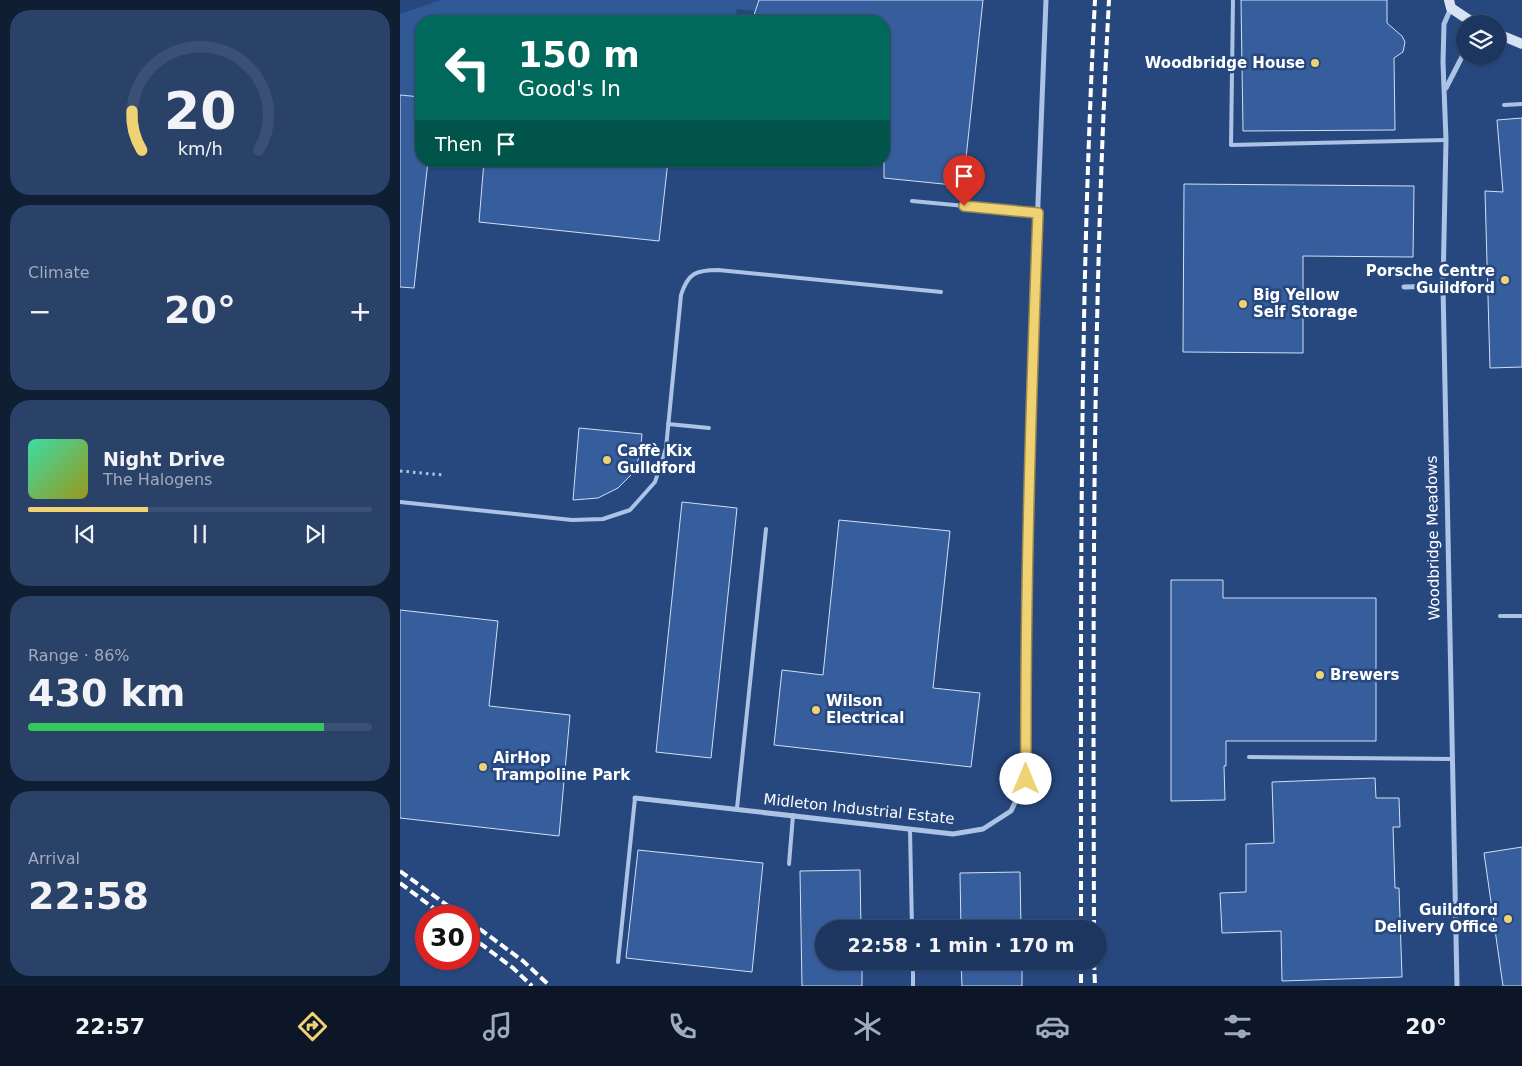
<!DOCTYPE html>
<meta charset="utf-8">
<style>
body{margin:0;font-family:"DejaVu Sans",sans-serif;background:#2a4168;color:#f1f3f6;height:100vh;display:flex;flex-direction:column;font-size:19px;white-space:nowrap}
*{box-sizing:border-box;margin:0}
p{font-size:16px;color:#a0abbd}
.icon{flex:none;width:28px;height:28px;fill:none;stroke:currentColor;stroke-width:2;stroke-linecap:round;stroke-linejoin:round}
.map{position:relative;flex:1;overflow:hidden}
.panel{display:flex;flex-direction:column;gap:10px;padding:10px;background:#101e34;width:400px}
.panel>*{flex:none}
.top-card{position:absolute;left:15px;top:15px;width:475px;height:152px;border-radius:20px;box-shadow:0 1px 4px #0004,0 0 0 1px #3b5074;background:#00695c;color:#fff;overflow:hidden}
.tools{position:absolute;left:1056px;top:15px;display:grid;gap:10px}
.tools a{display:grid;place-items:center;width:50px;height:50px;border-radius:50%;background:#1d365f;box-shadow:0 1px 4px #0004,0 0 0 1px #3b5074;font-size:25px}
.speed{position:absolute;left:15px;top:905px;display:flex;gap:10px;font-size:25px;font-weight:700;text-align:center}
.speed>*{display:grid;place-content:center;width:65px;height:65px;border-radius:50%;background:#1d365f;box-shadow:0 1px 4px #0004,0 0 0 1px #3b5074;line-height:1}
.speed .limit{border:8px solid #d22;background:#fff;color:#111}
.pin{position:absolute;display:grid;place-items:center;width:42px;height:42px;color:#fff;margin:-51px -21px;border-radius:50% 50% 50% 0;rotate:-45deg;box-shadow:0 0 5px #0007}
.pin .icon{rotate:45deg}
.me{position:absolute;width:55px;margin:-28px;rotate:0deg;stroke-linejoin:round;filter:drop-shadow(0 0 4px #0008)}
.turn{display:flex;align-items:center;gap:18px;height:105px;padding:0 20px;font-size:22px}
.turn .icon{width:65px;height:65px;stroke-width:2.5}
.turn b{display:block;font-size:35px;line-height:42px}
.then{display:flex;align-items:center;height:48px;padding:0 20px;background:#0003;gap:10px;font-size:19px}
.big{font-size:38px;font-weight:700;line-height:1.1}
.panel .widget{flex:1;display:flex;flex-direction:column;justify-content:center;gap:8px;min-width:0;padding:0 18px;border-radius:20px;background:#2a4168}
.panel .dial{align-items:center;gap:0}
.dial svg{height:130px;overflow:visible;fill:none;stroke:#3b5074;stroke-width:7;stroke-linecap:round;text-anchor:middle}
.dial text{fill:#f1f3f6;stroke:none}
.song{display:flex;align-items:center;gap:15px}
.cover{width:60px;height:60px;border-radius:8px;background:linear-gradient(135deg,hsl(160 70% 55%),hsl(60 70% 35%))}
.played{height:5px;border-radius:2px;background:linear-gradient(90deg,#eed273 35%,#3b5074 35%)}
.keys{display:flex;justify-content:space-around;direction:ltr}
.heat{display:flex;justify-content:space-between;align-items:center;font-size:28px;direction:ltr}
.charge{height:8px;border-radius:4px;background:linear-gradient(90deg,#34c759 86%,#3b5074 0)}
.trip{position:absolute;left:415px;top:920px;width:292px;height:50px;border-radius:25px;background:#1d365f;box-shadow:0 1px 4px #0004,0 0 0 1px #3b5074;font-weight:700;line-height:50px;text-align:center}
.tabs{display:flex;height:80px;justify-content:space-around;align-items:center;background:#0c1626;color:#a0abbd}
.tabs .icon{width:35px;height:35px}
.tabs .active{color:#eed273}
.tabs b{font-size:22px;color:#f1f3f6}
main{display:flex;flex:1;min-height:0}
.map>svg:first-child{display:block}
.green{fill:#315996}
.building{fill:#375e9c;stroke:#d0dff5}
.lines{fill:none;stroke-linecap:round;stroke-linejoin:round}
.path{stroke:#adc3e5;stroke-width:3;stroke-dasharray:2.5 4;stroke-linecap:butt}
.lane{stroke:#adc3e5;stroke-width:4}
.street{stroke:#adc3e5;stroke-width:5}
.secondary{stroke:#d7e2f5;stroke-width:10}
.rail{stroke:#fff;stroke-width:4;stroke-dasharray:9 4;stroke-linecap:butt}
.route-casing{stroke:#9b884b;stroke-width:12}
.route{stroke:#eed273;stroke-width:9}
.poi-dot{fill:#eed273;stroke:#27487f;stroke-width:2}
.labels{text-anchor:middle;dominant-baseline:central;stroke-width:5;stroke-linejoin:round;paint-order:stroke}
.poi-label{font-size:15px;font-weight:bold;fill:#fff;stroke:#27487f;text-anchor:start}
.street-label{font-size:15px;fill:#fff;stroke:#27487f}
</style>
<main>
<section class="panel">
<div class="widget dial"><svg viewBox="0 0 100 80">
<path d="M14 69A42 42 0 1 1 86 69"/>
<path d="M14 69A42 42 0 0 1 8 45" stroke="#eed273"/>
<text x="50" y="56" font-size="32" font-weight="700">20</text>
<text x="50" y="72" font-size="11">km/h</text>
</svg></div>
<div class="widget"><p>Climate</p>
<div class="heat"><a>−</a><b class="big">20°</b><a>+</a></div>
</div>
<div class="widget">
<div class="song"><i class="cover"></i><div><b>Night Drive</b><p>The Halogens</p></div></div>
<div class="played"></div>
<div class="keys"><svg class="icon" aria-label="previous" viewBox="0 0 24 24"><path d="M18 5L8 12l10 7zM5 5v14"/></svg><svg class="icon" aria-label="pause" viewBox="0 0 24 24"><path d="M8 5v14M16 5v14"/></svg><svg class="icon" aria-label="next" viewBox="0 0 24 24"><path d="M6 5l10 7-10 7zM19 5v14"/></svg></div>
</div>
<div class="widget"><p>Range · 86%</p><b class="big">430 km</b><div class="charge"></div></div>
<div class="widget"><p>Arrival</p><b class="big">22:58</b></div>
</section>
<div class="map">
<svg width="1122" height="986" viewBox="0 0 1122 986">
<rect width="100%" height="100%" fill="#27487f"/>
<polygon class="green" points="41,0 359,0 355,11 337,9 335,21 21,21 21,97 0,95 0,14"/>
<g class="building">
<polygon points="359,0 583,0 563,186 484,178 484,21 352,21"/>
<polygon points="841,0 987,0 987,23 1002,36 1005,42 1003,52 994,58 995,130 843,131"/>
<polygon points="0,95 21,97 21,161 28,161 14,288 0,287"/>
<polygon points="1122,118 1122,367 1090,368 1085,191 1103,192 1097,120"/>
<polygon points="84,161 268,161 259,241 79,222"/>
<polygon points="784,184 1014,186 1013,257 903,256 903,353 783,352"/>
<polygon points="179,428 242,434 240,455 232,474 218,488 198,498 173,500"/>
<polygon points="282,502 337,508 311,758 256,752"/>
<polygon points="439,520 550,531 533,688 580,693 571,767 374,745 382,670 423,675"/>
<polygon points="771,580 823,580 823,598 976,598 976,741 826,741 826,766 824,766 825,800 771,801"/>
<polygon points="0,610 98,621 89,706 170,715 159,836 0,818"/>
<polygon points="975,778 976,798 999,798 1000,827 993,827 995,888 999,888 1002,977 882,981 881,931 822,933 820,893 846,892 846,844 874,843 872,782"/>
<polygon points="1122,847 1122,986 1103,986 1084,853"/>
<polygon points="238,850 363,863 352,972 226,958"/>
<polygon points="460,870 461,929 424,929 424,961 462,961 462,986 402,986 400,871"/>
<polygon points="620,872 621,929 561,929 560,873"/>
<polygon points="561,961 622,961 622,986 562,986"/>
</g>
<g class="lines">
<polyline class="path" points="0,471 43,475"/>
<g class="lane">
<polyline points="833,0 831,145 1046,140"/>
<polyline points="1104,105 1122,104"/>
<polyline points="512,201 639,213"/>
<polyline points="268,424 309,428"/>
<path d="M 0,502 L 172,520 L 203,519 L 230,510 L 255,482 L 266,448 L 281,295 C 288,273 296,270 318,270 L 541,292"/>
<polyline points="1100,616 1122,616"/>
<polyline points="849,757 1052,759"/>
<polyline points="337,808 366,529"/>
<polyline points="510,829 512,929"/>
<polyline points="389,864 393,815"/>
<polyline points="513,961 513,986"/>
<polyline points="218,962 235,798"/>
</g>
<g class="street">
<polyline points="1051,8 1044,24 1043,62 1046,140 1043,286 1057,986"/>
<polyline points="1046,88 1065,51"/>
<polyline points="1004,287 1043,286"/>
<polyline points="235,798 553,834 583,829 611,811 626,779 626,678 631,380 646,0"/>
</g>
<g class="secondary">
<polyline points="1049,0 1051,8 1075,24"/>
<polyline points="1098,34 1122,44"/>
</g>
<g class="rail">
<polyline points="0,871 62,916"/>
<polyline points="0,883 44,916"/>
<polyline points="69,921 123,961 150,986"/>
<path d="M 681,929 C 681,619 679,309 695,0"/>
<path d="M 694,929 C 693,619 692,309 709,0"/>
<polyline points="69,935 113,968 132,986"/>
<polyline points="681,961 681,986"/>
<polyline points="694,961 695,986"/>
</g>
</g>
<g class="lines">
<g class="route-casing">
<path id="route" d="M 564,206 L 638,213 C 631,401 625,590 626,779"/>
</g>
<use href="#route" class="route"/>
</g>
<g class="poi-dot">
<circle cx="915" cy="63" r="5"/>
<circle cx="1105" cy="280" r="5"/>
<circle cx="843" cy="304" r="5"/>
<circle cx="207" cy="460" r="5"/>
<circle cx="920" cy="675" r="5"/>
<circle cx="416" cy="710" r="5"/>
<circle cx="83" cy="767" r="5"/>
<circle cx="1108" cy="919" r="5"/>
</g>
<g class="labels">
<g class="poi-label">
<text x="905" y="63" text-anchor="end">Woodbridge House</text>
<text x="1095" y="271" text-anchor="end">Porsche Centre<tspan x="1095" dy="17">Guildford</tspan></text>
<text x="853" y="295">Big Yellow<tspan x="853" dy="17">Self Storage</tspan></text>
<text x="217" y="451">Caffè Kix<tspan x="217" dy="17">Gulldford</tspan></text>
<text x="930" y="675">Brewers</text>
<text x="426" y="701">Wilson<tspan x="426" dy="17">Electrical</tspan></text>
<text x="93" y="758">AirHop<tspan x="93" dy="17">Trampoline Park</tspan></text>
<text x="1098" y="910" text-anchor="end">Guildford<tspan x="1098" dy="17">Delivery Office</tspan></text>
</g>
<g class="street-label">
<text transform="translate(1033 538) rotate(-91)">Woodbridge Meadows</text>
<text transform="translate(459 809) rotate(6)">Midleton Industrial Estate</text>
</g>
</g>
</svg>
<div class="tools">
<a><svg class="icon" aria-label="layers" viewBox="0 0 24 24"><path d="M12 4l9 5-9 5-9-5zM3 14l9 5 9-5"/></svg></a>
</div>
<div class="speed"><div class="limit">30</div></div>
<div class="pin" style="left:564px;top:206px;background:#d93025"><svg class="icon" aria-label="arrive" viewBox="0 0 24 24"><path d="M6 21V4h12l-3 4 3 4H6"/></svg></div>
<svg class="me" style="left:626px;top:779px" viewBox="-20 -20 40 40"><circle r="19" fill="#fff"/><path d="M0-13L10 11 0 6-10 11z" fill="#eed273"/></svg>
<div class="trip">22:58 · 1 min · 170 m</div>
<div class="top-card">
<div class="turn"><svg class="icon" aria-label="left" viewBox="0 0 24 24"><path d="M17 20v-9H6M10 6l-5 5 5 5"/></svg><div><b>150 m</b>Good's In</div></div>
<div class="then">Then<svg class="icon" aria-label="arrive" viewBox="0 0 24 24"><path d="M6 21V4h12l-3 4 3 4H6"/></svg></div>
</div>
</div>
</main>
<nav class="tabs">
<b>22:57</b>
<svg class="icon active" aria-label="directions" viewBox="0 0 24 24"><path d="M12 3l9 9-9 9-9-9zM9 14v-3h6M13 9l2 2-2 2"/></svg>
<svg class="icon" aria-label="music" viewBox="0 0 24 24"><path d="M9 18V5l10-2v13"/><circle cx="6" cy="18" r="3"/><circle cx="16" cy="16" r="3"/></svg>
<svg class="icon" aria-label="phone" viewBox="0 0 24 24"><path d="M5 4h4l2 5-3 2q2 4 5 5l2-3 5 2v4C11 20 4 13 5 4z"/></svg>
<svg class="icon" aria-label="climate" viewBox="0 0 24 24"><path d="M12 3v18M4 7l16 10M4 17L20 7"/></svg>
<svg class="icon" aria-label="car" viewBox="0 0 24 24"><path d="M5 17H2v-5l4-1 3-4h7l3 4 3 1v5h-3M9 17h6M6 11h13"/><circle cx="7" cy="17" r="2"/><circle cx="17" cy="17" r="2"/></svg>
<svg class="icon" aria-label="filters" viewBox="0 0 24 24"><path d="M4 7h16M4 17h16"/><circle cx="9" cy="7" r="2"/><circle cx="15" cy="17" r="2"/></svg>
<b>20°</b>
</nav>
